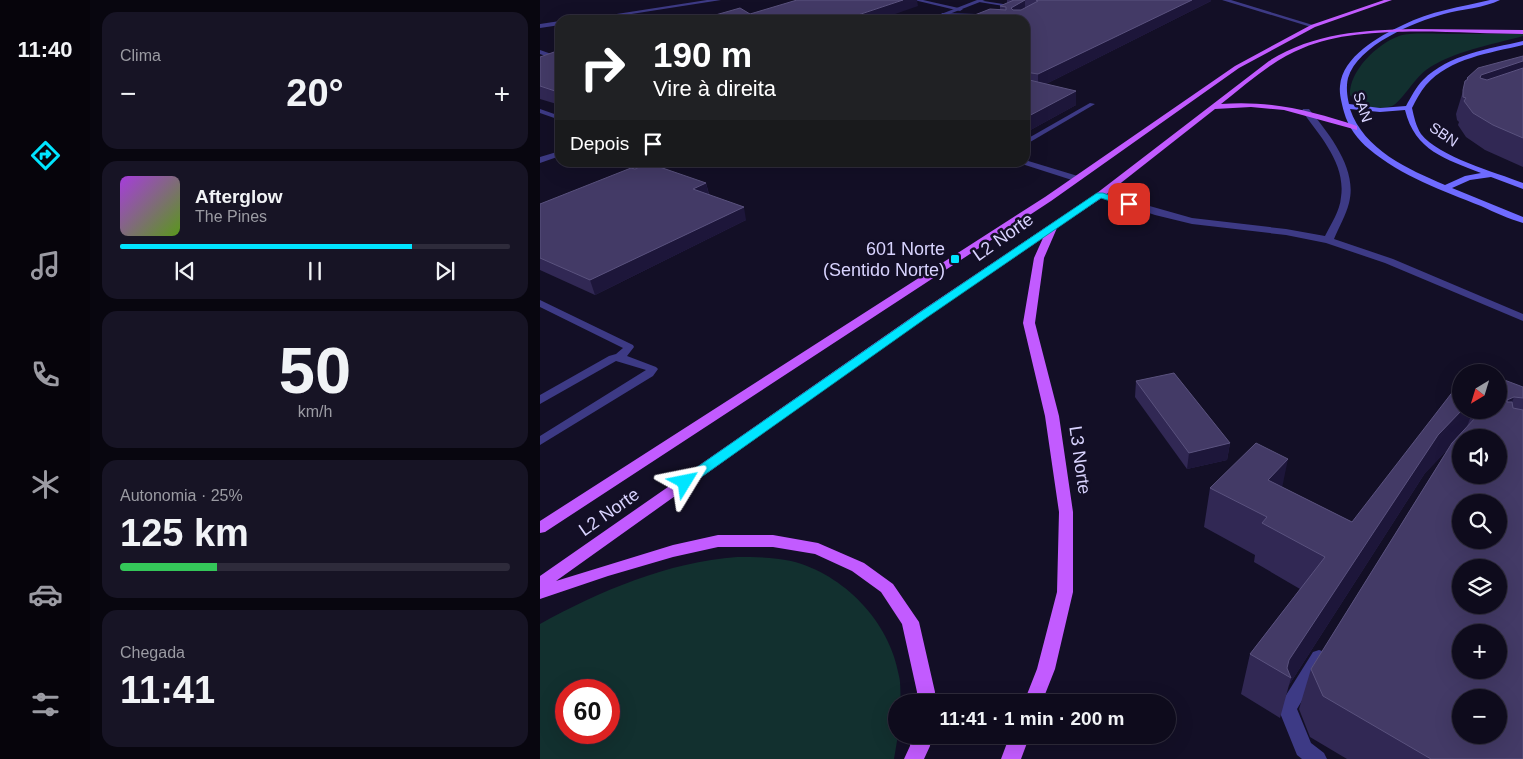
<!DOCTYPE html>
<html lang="pt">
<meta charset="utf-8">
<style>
body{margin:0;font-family:Helvetica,sans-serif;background:#171425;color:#f1f3f6;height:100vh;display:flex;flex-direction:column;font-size:19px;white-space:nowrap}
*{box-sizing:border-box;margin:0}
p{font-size:16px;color:#9b9ba3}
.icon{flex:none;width:28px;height:28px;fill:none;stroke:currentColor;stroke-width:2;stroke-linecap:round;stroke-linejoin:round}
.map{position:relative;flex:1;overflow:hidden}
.details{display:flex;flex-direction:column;gap:12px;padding:12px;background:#08060f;width:450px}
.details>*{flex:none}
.banner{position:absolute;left:15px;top:15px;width:475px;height:152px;border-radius:15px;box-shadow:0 5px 20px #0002,0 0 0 1px #2e2b3b;background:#202124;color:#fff;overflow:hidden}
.needle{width:32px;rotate:218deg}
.fabs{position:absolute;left:912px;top:364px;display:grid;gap:10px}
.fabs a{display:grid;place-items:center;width:55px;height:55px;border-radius:50%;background:#0e0b1c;box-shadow:0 5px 20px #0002,0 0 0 1px #2e2b3b;font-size:25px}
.speed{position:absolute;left:15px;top:679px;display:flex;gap:10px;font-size:25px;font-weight:700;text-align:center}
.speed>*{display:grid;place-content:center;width:65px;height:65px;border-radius:50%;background:#0e0b1c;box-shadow:0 5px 20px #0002,0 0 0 1px #2e2b3b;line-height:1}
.speed .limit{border:8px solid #d22;background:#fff;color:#111}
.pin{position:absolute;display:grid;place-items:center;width:42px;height:42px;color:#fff;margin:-21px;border-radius:10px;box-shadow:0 2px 8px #0006}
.me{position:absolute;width:55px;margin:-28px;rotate:55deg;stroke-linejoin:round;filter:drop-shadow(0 0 4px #0008)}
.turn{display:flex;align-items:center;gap:18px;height:105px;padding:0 15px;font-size:22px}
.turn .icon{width:65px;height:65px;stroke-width:2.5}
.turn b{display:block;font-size:35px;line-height:42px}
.then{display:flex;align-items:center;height:48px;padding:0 15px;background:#0003;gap:10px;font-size:19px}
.big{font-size:38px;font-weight:700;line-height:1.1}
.details .card{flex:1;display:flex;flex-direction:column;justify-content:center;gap:8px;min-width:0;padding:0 18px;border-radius:15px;background:#171425}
.details .dial{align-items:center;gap:0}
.dial b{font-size:65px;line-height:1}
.song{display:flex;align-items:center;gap:15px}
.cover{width:60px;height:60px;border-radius:8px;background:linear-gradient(135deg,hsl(280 70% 55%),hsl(90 70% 35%))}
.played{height:5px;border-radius:2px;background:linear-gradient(90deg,#00e5ff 75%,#2e2b3b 75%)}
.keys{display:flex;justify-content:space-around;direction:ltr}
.heat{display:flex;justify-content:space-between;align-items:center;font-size:28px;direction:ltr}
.charge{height:8px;border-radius:4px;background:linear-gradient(90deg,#34c759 25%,#2e2b3b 0)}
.trip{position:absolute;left:348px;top:694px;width:288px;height:50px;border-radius:25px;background:#0e0b1c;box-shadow:0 5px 20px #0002,0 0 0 1px #2e2b3b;font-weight:700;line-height:50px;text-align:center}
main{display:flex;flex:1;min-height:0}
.tabs{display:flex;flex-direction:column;width:90px;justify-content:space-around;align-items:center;background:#06040b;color:#9b9ba3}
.tabs .icon{width:35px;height:35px}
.tabs .on{color:#00e5ff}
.tabs b{font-size:22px;color:#f1f3f6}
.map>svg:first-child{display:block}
.green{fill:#12302f;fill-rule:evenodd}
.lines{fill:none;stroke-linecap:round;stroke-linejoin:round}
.service{fill:#3d3a85;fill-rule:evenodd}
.minor{fill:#3d3a85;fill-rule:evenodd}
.tertiary{fill:#3d3a85;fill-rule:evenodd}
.secondary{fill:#6f6bff;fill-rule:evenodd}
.primary{fill:#c25bff;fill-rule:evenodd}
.wall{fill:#312854}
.shaded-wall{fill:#1d163a}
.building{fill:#433a66;stroke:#5a527e;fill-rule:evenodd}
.route{fill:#00e5ff;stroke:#0095a6}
.poi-dot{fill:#00e5ff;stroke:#130f26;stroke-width:2}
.labels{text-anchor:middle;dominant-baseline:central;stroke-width:5;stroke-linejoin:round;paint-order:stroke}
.far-street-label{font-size:15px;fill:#d9d4ff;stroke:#130f26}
.street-label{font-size:18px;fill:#d9d4ff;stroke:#130f26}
.poi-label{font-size:18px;fill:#d9d4ff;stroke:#130f26;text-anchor:end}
</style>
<main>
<nav class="tabs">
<b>11:40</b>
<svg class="icon on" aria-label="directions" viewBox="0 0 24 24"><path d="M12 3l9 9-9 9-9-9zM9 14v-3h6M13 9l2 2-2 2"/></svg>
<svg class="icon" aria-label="music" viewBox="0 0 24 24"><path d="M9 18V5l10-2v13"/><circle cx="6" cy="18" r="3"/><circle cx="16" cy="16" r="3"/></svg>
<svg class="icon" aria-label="phone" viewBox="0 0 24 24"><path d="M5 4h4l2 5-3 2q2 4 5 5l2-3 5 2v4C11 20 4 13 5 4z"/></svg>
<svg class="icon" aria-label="climate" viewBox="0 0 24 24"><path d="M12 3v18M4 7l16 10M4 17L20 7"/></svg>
<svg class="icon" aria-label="car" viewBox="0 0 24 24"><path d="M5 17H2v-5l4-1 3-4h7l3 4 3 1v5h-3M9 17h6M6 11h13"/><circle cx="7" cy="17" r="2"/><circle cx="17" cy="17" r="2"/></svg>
<svg class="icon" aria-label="filters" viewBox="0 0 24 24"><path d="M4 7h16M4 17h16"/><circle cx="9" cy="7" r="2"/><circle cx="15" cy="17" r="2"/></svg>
</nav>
<section class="details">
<div class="card"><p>Clima</p>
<div class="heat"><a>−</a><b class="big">20°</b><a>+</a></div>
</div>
<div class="card">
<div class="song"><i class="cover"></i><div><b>Afterglow</b><p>The Pines</p></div></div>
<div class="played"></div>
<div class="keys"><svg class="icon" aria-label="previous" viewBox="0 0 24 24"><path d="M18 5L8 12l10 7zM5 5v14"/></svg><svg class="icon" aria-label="pause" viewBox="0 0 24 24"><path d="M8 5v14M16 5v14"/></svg><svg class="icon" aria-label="next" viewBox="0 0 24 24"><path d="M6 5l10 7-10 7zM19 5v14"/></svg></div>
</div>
<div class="card dial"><b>50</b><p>km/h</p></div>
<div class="card"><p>Autonomia · 25%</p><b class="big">125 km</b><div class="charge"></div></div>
<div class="card"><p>Chegada</p><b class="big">11:41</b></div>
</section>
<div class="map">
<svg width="983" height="759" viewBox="0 0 983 759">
<rect width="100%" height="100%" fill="#130f26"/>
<g class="green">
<path d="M 913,34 L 983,34 L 983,36 C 951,45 913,51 886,70 C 875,78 860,103 852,106 C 837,111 820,106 810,95 C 809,71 837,44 859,36 C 869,32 900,34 913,34 Z"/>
<path d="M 197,557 C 215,557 234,557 251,561 C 304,574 350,622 359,676 C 361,684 360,694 361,702 L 356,702 L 356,735 L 358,735 L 354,759 L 0,759 L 0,624 C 60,591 128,562 197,557 ZM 26,690 L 69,690 L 69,732 L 26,732 Z"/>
</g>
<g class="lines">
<g class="service">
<polygon points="374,0 383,0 423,9 420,11"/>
<polygon points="437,0 476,6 478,7 476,8 439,2"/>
<polygon points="402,13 436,14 465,20 400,16"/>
<polygon points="0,50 20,57 20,61 0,54"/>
<polygon points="550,103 555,104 485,145 485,140"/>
<polygon points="0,109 20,116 20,120 0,113"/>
<polygon points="485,160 541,177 542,179 535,181 482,164 485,162"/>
<polygon points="0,300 93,345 94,347 87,356 116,367 118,369 113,376 0,445 0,436 106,370 76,361 0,404 0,395 69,356 76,354 83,348 0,307"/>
</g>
<g class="minor">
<path d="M 763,109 L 769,109 C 789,134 818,169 809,203 C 806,215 799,227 794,239 L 853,259 L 983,314 L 983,321 L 845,263 L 786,243 L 746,235 L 652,224 L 615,215 L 555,195 L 560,192 L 652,218 L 746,229 L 785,236 C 791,224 800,211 801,197 C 806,164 780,136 762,111 Z"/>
<polygon points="779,650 785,652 788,657 757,709 771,743 784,753 787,759 762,759 757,755 738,708 773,652"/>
</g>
<g class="tertiary">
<polygon points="167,0 181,0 53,20 38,20"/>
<polygon points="437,0 445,0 394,20 386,20"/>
<polygon points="682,0 691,0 776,26 771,27"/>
<polygon points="20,21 20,25 0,28 0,24"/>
<polygon points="20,151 20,156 0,163 0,157"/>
</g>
<path class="secondary" d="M 950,0 L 960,0 C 944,8 922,9 904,14 C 874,22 818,45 808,78 C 806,87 807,95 809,104 L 840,108 L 866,106 C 871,97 876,87 883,80 C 909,54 949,49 983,41 L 983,45 C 950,53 910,58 886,85 C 880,92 876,100 872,108 C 874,117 876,126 881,134 C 899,157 955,172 983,183 L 983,189 L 951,177 L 930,180 L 912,188 L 983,217 L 983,223 C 969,219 954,212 941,206 C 903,191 861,176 829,149 C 818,140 808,127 804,112 C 802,104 799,94 800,86 C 802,57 839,36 863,25 C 890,11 921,7 950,0 ZM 810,109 L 840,112 L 865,110 C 875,151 906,159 941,173 L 925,176 L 905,185 C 868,169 824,150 810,109 Z"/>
<g class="primary">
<polygon points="844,0 852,0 775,27 699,68 511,201 5,532 0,533 0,521 505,197 695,66 771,25"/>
<path d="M 873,29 L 983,30 L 983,34 C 919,34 821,23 763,48 C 732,60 707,84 681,104 C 729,100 772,111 817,126 L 817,130 L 744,110 L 711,107 L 675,109 L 563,197 L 517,228 L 504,258 L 495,323 L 519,416 L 533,512 L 533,592 L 515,669 L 502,702 L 484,702 L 497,669 L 517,592 L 519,512 L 505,416 L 483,323 L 494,258 L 503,238 L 386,317 L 16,581 L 133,545 L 178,535 L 233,535 L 278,543 L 324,563 L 353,584 L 379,622 L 395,692 L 394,702 L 376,702 L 377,692 L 362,624 L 341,592 L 312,571 L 275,554 L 233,547 L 178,547 L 133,557 L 68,576 L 0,599 L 0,576 L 378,313 L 557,193 L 729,61 C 773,33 823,30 873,29 Z"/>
<polygon points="371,735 391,735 390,746 384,759 364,759 370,746"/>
<polygon points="470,735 490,735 481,759 461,759"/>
</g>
</g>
<g class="wall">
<polygon points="467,0 671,0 671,1 506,84 536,105 485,133 460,10 460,6 467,3"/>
<polygon points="20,44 20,105 0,99 0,57 17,51"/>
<polygon points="983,56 983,167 945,150 926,137 918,125 919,122 917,120 916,114 927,78"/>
<polygon points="95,169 166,183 169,194 206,220 55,295 0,270 0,204"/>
<polygon points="596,381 690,443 687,460 647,469 595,397"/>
<polygon points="983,387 983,759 807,759 770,737 759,709 771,669 908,449 885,473 749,685 740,718 701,694 710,654 760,589 714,562 715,555 664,527 670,488 742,487 812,522 921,410 959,410"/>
</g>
<g class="shaded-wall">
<polygon points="363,0 377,0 378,6 338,20 312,20 315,16"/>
<polygon points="485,0 485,12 471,20 471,8"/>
<polygon points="652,0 671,0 671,1 498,88 498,74"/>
<polygon points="983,61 983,81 934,98 941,75"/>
<polygon points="536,91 536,105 485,133 485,118"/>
<polygon points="166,183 169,196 153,189"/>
<polygon points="204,207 206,220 55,295 50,280"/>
<polygon points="974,397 959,434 967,400"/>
<polygon points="922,410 933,410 923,438 915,442 885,473 749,685 751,678 745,674 749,660 898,435"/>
<polygon points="690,443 687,460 647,469 649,453"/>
<polygon points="748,459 740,498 728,480"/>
</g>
<g class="building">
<polygon points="257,0 363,0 315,16 320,17 312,20 158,20 200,8 210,14"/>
<polygon points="474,0 485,0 471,8 473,10 481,10 498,1 496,0 652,0 498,74 485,72 485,20 422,20 450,9 466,10 466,7 460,6"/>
<polygon points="18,44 20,44 20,91 18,92 0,86 0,57 17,51"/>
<polygon points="983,56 983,61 941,75 940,78 947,80 983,68 983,138 953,125 933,113 924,101 926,98 923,97 923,90 925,81 928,79 927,78 938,68"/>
<polygon points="485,79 536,91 485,118"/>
<polygon points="108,163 166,183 153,189 204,207 50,280 0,258 0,204 91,168 95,169"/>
<polygon points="931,368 944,372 928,372"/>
<polygon points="634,373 690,443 649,453 596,381"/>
<path d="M 959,378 L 983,387 L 983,398 L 974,397 L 967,400 L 967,402 L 972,402 L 973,408 L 983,410 L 983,759 L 891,759 L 783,696 L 771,669 L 912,443 L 936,417 L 936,410 L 959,410 ZM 921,438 L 959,438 L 959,475 L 921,475 ZM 921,502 L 959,502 L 959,540 L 921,540 ZM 921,568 L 959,568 L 959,605 L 921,605 ZM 921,632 L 959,632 L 959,670 L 921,670 ZM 921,698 L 959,698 L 959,735 L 921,735 Z"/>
<polygon points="921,381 921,410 922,410 898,435 749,660 747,668 751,678 710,654 785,557 722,523 727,517 670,488 716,443 748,459 728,480 812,522"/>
</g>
<polygon class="route" points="557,193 563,193 593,204 589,207 561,198 386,318 150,485 140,485 138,482 140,479 379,313"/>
<rect class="poi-dot" x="410" y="254" width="10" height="10" rx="2.5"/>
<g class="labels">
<g class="far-street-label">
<text transform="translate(823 107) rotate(72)">SAN</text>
<text transform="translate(904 134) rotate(34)">SBN</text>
</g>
<g class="street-label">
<text transform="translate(463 237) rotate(-35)">L2 Norte</text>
<text transform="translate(540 460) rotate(82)">L3 Norte</text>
<text transform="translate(69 512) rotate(-35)">L2 Norte</text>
</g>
<g class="poi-label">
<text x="405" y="249">601 Norte<tspan x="405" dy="21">(Sentido Norte)</tspan></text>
</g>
</g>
</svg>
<div class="fabs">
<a><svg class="needle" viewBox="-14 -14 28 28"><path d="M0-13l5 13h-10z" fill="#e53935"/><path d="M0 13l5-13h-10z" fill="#9b9ba3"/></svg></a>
<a><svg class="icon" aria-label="sound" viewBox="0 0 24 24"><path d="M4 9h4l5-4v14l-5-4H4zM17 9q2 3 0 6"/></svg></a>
<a><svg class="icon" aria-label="search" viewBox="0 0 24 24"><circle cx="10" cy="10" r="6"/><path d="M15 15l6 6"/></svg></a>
<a><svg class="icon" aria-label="layers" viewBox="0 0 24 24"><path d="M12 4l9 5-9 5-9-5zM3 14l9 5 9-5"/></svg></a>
<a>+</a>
<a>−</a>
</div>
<div class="speed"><div class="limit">60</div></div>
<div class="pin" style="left:589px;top:204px;background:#d93025"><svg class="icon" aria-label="arrive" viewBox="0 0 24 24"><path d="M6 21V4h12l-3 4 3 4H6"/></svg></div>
<svg class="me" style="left:145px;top:482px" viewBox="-20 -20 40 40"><path d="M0-17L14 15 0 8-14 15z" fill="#00e5ff" stroke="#fff" stroke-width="4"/></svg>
<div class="trip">11:41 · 1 min · 200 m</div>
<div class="banner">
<div class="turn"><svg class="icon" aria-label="right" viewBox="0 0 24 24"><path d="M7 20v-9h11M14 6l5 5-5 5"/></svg><div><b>190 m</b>Vire à direita</div></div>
<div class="then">Depois<svg class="icon" aria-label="arrive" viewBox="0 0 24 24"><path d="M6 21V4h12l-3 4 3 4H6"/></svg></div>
</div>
</div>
</main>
